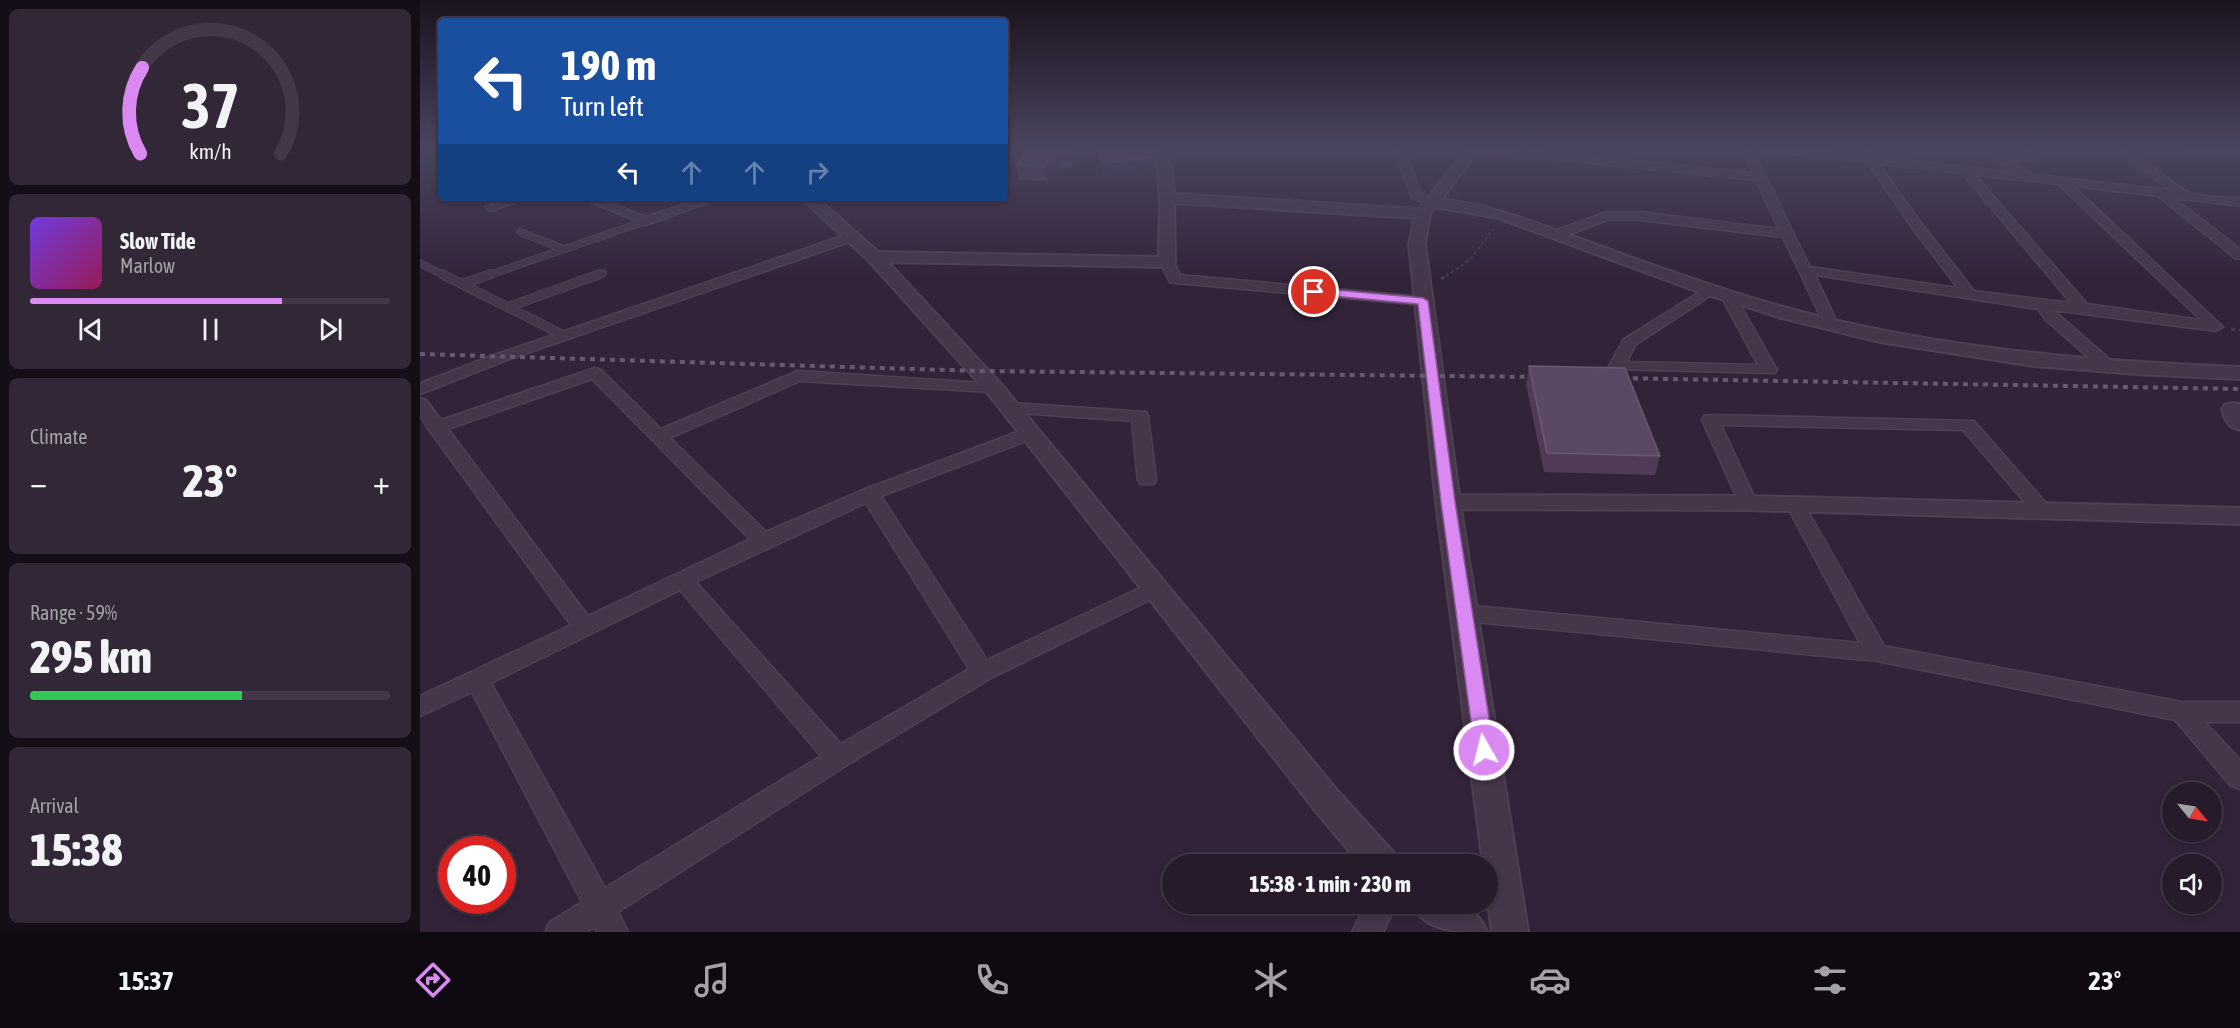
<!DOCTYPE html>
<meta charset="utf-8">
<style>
body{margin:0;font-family:"Asap Condensed",sans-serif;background:#322737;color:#f1f3f6;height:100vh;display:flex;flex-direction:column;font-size:22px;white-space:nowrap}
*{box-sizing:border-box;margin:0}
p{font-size:20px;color:#a4a1a9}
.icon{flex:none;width:33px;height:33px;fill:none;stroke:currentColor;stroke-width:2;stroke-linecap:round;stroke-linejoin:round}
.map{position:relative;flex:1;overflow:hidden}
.side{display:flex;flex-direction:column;gap:9px;padding:9px;background:#150e18;width:420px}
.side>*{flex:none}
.guide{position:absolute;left:18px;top:18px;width:570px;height:183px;border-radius:6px;box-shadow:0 3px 9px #0003,0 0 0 2px #423847;background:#1a4fa0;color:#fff;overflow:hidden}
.needle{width:39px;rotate:120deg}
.controls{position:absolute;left:1742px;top:782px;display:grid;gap:12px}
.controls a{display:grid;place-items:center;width:60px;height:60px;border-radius:50%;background:#261a2b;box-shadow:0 3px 9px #0003,0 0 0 2px #423847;font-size:30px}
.speed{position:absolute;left:18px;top:836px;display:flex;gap:12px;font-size:30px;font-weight:700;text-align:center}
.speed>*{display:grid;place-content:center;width:78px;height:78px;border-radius:50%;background:#261a2b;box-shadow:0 3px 9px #0003,0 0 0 2px #423847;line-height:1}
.speed .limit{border:9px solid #d22;background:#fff;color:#111}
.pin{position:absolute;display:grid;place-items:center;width:51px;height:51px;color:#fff;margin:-26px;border:3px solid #fff;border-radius:50%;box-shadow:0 2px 6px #0007}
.me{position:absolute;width:66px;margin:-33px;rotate:352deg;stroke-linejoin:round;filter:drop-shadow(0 0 4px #0008)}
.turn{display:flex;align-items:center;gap:21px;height:126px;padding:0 24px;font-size:27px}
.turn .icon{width:78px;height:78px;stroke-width:2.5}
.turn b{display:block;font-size:42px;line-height:51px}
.lanes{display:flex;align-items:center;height:57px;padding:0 24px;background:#0003;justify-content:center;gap:30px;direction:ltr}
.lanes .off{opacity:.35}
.big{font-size:45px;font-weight:800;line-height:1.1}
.side .tile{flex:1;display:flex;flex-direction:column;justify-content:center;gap:9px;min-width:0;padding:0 21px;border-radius:9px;background:#322737}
.side .dial{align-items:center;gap:0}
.dial svg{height:156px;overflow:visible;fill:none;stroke:#423847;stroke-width:7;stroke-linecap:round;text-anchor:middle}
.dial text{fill:#f1f3f6;stroke:none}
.song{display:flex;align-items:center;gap:18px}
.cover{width:72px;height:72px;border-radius:9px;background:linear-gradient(135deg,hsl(260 70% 55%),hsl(330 70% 35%))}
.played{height:6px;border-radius:3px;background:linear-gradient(90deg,#da89f3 70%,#423847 70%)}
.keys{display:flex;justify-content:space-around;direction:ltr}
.heat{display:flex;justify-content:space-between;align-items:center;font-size:33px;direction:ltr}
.charge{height:9px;border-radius:4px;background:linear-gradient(90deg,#34c759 59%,#423847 0)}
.trip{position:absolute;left:742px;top:854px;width:336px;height:60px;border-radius:30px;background:#261a2b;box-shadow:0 3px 9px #0003,0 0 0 2px #423847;font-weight:800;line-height:60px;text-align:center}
.menu{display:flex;height:96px;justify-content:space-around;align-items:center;background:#0f0a11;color:#a4a1a9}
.menu .icon{width:42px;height:42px}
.menu .selected{color:#da89f3}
.menu b{font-size:27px;color:#f1f3f6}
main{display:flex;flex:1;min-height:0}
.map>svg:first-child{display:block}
.green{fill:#2d283d}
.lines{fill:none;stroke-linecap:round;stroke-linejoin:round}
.service-far1-casing{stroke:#4e4053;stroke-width:8}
.service-casing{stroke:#4e4053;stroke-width:10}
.minor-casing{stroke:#4e4053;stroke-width:3}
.tertiary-casing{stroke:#4e4053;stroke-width:4}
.path-far1{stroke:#423d53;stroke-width:2;stroke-dasharray:3 3;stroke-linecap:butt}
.path{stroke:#423d53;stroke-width:3;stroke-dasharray:4 4;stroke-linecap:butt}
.service-far1{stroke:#45364a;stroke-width:6}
.service{stroke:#45364a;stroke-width:8}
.minor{fill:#45364a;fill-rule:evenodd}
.tertiary{fill:#45364a;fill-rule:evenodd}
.rail{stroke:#6a5871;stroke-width:4;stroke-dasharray:5 5;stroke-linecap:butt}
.wall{fill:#4f3b55}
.shaded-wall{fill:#3e2c45}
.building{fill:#5b4862;stroke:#6b5871;stroke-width:1.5}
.route{fill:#da89f3;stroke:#8e599e;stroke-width:1.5}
</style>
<main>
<section class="side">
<div class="tile dial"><svg viewBox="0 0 100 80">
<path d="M14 69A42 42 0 1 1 86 69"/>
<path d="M14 69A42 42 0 0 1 15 25" stroke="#da89f3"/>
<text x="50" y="56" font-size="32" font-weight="700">37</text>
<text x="50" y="72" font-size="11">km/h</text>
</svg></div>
<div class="tile">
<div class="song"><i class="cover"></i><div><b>Slow Tide</b><p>Marlow</p></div></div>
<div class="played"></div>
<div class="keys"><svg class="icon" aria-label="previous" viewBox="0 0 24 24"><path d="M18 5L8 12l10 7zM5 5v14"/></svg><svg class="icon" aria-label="pause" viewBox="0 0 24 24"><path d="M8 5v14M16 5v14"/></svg><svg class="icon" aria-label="next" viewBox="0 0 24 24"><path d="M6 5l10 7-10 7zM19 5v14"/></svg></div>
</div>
<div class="tile"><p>Climate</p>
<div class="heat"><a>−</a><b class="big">23°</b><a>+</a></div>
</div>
<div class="tile"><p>Range · 59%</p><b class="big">295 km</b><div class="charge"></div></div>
<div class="tile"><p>Arrival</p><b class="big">15:38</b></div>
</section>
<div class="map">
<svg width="1820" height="932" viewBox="0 0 1820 932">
<rect width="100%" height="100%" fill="#332339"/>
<polygon class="green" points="1736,171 1820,172 1820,199 1770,193"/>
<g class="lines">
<g class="service-far1-casing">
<g id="service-far1">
<polyline points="100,232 144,249"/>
<polyline points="0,263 25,276"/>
<polyline points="66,276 226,221"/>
<polyline points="175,276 183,273"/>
</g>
</g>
<g class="service-casing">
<g id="service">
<polyline points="22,274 145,336"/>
<polyline points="42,284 71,274"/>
<polyline points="88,307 180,274"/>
</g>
</g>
<g class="minor-casing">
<g id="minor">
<polygon points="969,147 980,147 988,158 1001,194 1016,200 1016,204 1008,204 992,198 978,159"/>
<path d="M 1078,147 L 1333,173 L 1321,147 L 1331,147 L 1390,267 L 1538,288 L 1493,229 L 1447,162 L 1341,150 L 1336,147 L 1371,147 L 1443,155 L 1443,152 L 1447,151 L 1454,157 L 1597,173 L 1574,158 L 1579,155 L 1605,155 L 1597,147 L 1609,147 L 1619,156 L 1619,160 L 1592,161 L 1613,175 L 1750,190 L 1693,147 C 1717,147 1744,181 1769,192 C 1783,198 1804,197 1820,198 L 1820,206 L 1754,198 L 1820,249 L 1820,259 L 1815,258 L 1738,196 L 1653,186 L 1803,327 L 1796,331 L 1633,310 L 1696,365 L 1698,368 L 1690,373 L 1684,371 L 1626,320 L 1618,309 L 1395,275 L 1418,325 L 1416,328 L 1406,328 L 1363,237 L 1220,220 L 1187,220 L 1140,238 L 1132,238 L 1130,235 L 1132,232 L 1186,212 L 1220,212 L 1359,229 L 1336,180 L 1054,151 L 1049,148 ZM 1459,164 L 1542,173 L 1651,303 L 1554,291 L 1501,223 ZM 1555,175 L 1638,184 L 1781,320 L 1667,304 Z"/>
<polygon points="1758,147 1820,147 1820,151 1763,150"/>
<polygon points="89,198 107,198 71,211 65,207"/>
<polygon points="161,198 177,198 226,217 283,198 301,198 226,225"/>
<polygon points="431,233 435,234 437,237 435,240 87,360 0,394 0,383 77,354"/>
<polygon points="747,258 752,259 760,275 1003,297 1010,301 1003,305 755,283 750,282 740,262"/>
<polygon points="1288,287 1295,291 1293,294 1215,345 1207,362 1338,365 1301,296 1308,292 1315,296 1357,370 1355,373 1191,369 1189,366 1204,339"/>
<path d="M 175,368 L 181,370 L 241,429 L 378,371 L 579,384 L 581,387 L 579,390 L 573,392 L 380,381 L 250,438 L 346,532 L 443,490 L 605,429 L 617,429 L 620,433 L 617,437 L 461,496 L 567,660 L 730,583 L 737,581 L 744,583 L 747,588 L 744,593 L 571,678 L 427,765 L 198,912 L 208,932 L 177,932 L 175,927 L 166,932 L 125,932 L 130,922 L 162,902 L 52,692 L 0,716 L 0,696 L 151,625 L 7,427 L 0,415 L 0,398 L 6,400 L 21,420 ZM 172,379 L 330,539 L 168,616 L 28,429 ZM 446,503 L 549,669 L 421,744 L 276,582 ZM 260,590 L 401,756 L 185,888 L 71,683 Z"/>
<polygon points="591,403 726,412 728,416 736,480 733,484 721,484 718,480 712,421 585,412 583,408"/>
<polygon points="1290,415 1554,421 1632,510 1629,514 1615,514 1543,430 1301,425 1337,503 1335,507 1321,507 1282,420 1284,416"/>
<polygon points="1376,500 1383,502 1385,506 1464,646 1762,702 1820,702 1820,722 1785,722 1820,760 1820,789 1811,786 1755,720 1457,661 1045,621 1037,618 1034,613 1037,608 1045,605 1440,643 1367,506 1369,502"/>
<polygon points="947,903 977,903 963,932 932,932"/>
</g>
</g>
<g class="tertiary-casing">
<g id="tertiary">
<path d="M 727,147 L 740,147 L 751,165 L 754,194 L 999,209 L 1048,147 L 1061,147 L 1022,199 C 1075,206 1119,224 1169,242 C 1223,262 1277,281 1332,298 C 1491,346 1655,361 1820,367 L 1820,379 L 1717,374 L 1614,366 L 1460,342 L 1362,318 L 1279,292 L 1078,218 L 1016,207 L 1010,214 L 1005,244 L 1039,495 L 1328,496 L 1820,508 L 1820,524 L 1328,510 L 1041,509 L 1108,932 L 1072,932 L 1068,903 L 1068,864 L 1063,864 L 1016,502 L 989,244 L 995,218 L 754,203 L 755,262 L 747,267 L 468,262 L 580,383 L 916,789 L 974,853 L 979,864 L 940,864 L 894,809 L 566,391 L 448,260 L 381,198 L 397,198 L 458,252 L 739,257 L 740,198 L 737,165 Z"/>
<path d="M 1812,403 L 1820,404 L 1820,430 C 1808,427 1805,421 1802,409 L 1805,405 Z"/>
<path d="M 990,903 C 1023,903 1052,896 1067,932 C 1035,932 1006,932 990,903 Z"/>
</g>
</g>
<polyline class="path-far1" points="1026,276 1051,259 1073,229"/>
<g class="path">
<polyline points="1021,279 1028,274"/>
<polyline points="1811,329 1820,330"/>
</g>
<use href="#service-far1" class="service-far1"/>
<use href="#service" class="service"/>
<use href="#minor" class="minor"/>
<use href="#tertiary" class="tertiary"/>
<g class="rail">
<polyline points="0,354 559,371 1124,377"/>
<polyline points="1193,378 1820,389"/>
</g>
</g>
<g class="wall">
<polygon points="585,147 597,147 594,152 587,152 588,158"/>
<polygon points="655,147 657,160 653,167 640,167 627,181 599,180 596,165"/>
<polygon points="674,147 725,147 731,168 684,174"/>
<polygon points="1109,366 1240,456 1235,475 1124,472 1106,384"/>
</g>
<g class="shaded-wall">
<polygon points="585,147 588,158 585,161"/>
<polygon points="644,147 655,147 657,160 653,167 651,153"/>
<polygon points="638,153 640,167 627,181 625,167"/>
<polygon points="729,158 731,168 684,174 683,163"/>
</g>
<g class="building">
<polygon points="612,147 655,147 651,153 638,153 625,167 596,165"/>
<polygon points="676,147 725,147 729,158 683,163"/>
<polygon points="1109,366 1205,368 1240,456 1127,453"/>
</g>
<linearGradient id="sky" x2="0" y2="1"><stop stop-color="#1c131f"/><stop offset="0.53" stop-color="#4a455f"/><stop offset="1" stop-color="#4a455f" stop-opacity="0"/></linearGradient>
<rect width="1820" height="278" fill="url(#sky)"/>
<polygon class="route" points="894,288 1003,298 1008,301 1035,502 1074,750 1071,756 1064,758 1057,756 1055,750 1021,502 998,304 891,294 891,289"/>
</svg>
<div class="controls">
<a><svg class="needle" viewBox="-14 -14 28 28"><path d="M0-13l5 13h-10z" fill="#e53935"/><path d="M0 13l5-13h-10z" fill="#a4a1a9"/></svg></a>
<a><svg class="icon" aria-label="sound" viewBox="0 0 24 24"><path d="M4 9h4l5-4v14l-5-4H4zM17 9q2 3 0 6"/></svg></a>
</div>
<div class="speed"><div class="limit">40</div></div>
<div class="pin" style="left:894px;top:292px;background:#d93025"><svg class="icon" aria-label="arrive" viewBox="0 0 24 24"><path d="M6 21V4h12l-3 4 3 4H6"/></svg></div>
<svg class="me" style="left:1064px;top:750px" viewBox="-20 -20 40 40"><circle r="17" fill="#da89f3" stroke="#fff" stroke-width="3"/><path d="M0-11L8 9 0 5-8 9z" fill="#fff"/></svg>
<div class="trip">15:38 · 1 min · 230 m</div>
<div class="guide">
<div class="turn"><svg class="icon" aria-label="left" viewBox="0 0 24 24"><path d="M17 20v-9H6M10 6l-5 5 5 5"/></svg><div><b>190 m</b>Turn left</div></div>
<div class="lanes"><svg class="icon" aria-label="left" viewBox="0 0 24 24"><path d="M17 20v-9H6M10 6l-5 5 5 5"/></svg><svg class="icon off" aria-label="ahead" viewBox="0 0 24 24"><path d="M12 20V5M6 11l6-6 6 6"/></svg><svg class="icon off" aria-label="ahead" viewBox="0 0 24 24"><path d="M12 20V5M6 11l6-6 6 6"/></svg><svg class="icon off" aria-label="right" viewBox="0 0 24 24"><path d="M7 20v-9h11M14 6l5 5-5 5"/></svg></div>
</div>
</div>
</main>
<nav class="menu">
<b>15:37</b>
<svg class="icon selected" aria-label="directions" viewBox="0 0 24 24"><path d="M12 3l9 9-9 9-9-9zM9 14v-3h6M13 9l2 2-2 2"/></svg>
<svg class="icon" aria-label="music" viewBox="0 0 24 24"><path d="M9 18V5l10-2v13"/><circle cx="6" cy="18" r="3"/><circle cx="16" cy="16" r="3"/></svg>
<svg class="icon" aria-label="phone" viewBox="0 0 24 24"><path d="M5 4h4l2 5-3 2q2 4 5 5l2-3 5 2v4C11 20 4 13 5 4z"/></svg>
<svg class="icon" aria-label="climate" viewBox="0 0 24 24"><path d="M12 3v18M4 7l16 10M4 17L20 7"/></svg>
<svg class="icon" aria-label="car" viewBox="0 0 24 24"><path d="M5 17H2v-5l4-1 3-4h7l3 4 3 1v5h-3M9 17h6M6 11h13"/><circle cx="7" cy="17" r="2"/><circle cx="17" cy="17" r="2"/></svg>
<svg class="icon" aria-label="filters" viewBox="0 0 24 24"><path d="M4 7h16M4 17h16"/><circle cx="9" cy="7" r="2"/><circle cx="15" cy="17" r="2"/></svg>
<b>23°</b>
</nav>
